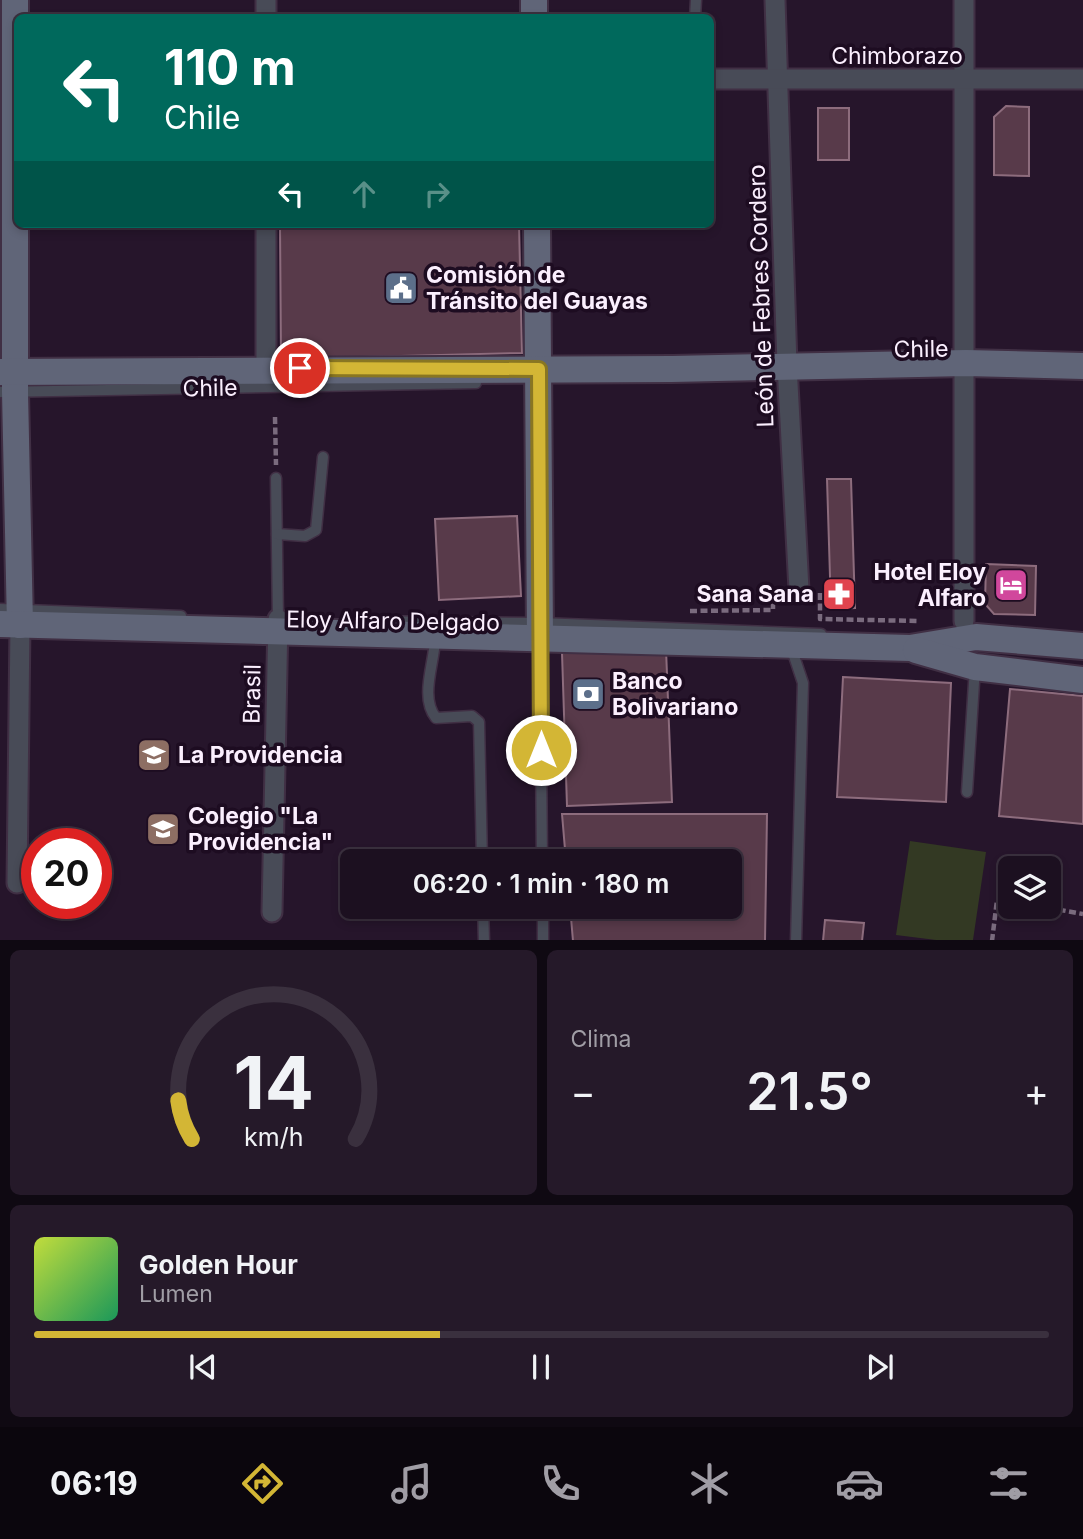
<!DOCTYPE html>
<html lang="es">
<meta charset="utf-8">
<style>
body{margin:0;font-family:Inter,sans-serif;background:#251929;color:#f1f3f6;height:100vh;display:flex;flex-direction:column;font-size:26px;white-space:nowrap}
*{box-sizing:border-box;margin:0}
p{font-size:23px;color:#a09da5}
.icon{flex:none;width:38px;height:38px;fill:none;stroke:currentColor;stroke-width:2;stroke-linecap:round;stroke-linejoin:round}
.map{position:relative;height:940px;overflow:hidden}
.details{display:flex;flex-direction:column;gap:10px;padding:10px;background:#0f0912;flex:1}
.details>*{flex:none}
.banner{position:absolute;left:14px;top:14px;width:700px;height:214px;border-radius:10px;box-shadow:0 4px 10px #0003,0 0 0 2px #3a303e;background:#00695c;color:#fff;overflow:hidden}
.buttons{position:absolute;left:998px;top:856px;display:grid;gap:14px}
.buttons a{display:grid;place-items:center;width:63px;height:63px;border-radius:10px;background:#1c1020;box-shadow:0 4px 10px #0003,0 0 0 2px #3a303e;font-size:35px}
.speed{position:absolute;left:21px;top:828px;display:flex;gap:14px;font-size:35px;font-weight:700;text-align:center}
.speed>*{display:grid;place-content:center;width:91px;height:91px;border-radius:50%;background:#1c1020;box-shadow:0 4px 10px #0003,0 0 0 2px #3a303e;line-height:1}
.speed .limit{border:10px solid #d22;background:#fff;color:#111}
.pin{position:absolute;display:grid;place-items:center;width:60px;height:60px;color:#fff;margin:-30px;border:4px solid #fff;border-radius:50%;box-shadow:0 2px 7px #0007}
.me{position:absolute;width:77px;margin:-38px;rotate:0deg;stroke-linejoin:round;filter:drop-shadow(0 0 5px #0008)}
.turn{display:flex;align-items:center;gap:24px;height:147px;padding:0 35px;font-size:32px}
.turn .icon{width:91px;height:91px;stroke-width:2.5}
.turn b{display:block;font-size:49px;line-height:60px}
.lanes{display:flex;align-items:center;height:66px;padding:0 35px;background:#0003;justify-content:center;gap:35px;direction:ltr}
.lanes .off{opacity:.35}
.big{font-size:52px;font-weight:600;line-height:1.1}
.details .card{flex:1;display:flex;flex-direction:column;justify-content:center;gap:10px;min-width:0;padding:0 24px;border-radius:10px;background:#251929}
.details .dial{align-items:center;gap:0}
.dial svg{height:182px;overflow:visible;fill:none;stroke:#3a303e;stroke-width:7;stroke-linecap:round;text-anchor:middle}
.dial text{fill:#f1f3f6;stroke:none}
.song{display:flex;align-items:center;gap:21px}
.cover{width:84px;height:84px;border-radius:10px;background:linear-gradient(135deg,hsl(70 70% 55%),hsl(150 70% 35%))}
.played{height:7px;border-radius:4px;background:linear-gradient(90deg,#d3b635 40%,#3a303e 40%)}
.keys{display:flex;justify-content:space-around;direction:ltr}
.heat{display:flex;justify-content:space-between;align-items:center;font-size:38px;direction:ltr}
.details .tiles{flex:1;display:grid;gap:10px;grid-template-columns:1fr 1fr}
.card:last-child{grid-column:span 2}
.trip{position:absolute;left:340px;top:849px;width:402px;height:70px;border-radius:10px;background:#1c1020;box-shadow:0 4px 10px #0003,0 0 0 2px #3a303e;font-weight:600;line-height:70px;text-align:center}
.tab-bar{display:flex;height:112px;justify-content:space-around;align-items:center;background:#0b060d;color:#a09da5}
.tab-bar .icon{width:49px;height:49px}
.tab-bar .current{color:#d3b635}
.tab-bar b{font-size:32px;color:#f1f3f6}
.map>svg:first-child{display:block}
.green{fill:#333923}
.building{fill:#583a4a;stroke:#8d6c7d;stroke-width:2}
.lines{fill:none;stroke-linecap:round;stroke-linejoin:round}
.lane-casing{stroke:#402f44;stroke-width:13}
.street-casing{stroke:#402f44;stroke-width:23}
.secondary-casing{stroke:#402f44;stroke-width:30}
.path{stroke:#7a6b7e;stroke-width:4.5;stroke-dasharray:7 3.5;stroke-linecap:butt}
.lane{stroke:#484b57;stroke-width:10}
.street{stroke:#484b57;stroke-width:19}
.secondary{stroke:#606578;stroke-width:26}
.route-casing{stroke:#897622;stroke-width:18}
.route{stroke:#d3b635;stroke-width:12}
.labels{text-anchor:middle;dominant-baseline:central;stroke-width:7;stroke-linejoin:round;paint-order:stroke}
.street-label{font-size:23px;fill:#fbeffe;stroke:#1d0c21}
.poi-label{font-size:23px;font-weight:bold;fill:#fbeffe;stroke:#1d0c21;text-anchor:start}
</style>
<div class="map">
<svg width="1083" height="941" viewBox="0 0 1083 941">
<rect width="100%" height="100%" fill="#26152b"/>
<polygon class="green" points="910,841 986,852 973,940 936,940 896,935"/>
<g class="building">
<polygon points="1006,106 1029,107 1029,176 994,175 994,117"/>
<rect x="818" y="108" width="31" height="52"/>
<polygon points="280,224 519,224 522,353 281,359"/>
<polygon points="827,479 851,479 855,608 831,609"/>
<polygon points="517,516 521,596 439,600 435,519"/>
<polygon points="986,564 1036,566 1035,615 994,614 985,604"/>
<polygon points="666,649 672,802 567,806 562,653"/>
<polygon points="843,677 951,683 946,802 837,797"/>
<polygon points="1010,689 1083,696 1083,824 999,816"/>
<polygon points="562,814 767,814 765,941 573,941 570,906 730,906 730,861 566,861"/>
<polygon points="825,920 864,923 862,941 823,941"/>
</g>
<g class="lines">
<g class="lane-casing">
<g id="lane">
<polyline points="695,18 696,0"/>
<polyline points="0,392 476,383"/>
<polyline points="276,478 278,619"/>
<polyline points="277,534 305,536 316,530 323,457"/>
<polyline points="0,609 181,616"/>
<polyline points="361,621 540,623 821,634"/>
<path d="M 435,638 C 435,662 419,697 436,718 L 472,716 L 479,722 L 482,861"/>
<polyline points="540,641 542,861"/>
<polyline points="791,647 803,683 796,941"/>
<polyline points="967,792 975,667"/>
<polyline points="483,906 484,941"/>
<polyline points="543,906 543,941"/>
</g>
</g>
<g class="street-casing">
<g id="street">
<polyline points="775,0 787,365 799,590"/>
<polyline points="964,0 964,621"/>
<polyline points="266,18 266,0"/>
<polyline points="710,79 1083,79"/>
<polyline points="266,369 266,224"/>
<polyline points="17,883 20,625"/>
<polyline points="272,912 278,619"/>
</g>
</g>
<g class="secondary-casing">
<g id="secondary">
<polyline points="15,0 15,392 20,625"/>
<polyline points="534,0 534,18"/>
<polyline points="537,224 540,638"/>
<polyline points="0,372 672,369 966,363 1083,366"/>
<polyline points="0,624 910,648 976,637 1083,646"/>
<polyline points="916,650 975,667 1083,680"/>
</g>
</g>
<g class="path">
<polyline points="275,417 276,465"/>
<polyline points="820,593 820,619 918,621"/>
<polyline points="690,611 773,610 773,589 779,590"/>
<polyline points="1038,906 1083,914"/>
<polyline points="877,941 877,940"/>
<polyline points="992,941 997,900 1010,902"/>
</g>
<use href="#lane" class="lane"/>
<use href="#street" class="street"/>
<use href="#secondary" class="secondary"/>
</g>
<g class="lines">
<g class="route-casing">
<polyline id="route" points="300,368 539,369 541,750"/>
</g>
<use href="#route" class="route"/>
</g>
<defs>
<g id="civic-square" transform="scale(1.75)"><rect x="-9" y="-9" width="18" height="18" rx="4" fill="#5c6f8a" stroke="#1d0c21"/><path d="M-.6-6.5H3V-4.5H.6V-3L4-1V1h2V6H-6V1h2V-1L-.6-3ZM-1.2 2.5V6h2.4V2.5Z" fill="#fff"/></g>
<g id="hotel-square" transform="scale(1.75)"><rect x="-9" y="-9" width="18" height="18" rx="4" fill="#d1479c" stroke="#1d0c21"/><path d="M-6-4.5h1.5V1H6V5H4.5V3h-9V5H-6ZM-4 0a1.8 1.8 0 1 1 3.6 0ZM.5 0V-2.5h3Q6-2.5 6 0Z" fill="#fff"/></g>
<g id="pharmacy-square" transform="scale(1.75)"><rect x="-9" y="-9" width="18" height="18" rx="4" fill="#e0444e" stroke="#1d0c21"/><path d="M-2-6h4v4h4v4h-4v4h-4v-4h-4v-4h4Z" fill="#fff"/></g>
<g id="bank-square" transform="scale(1.75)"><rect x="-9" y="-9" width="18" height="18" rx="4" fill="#5c6f8a" stroke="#1d0c21"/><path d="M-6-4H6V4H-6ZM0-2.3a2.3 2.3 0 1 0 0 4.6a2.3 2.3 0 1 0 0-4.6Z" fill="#fff"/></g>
<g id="school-square" transform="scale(1.75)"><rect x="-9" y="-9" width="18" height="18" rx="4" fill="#8d6e63" stroke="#1d0c21"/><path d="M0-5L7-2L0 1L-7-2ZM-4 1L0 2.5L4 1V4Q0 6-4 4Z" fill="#fff"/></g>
</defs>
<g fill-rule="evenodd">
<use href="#civic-square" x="401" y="288"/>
<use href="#hotel-square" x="1011" y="585"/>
<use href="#pharmacy-square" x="839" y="594"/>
<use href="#bank-square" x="588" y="694"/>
<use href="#school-square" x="154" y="755"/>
<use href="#school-square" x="163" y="829"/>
</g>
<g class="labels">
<g class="street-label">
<text x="897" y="56">Chimborazo</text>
<text transform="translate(761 296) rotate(-92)">León de Febres Cordero</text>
<text transform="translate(921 349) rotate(-1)">Chile</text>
<text transform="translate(210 388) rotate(-1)">Chile</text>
<text transform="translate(393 621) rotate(1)">Eloy Alfaro Delgado</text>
<text transform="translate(252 694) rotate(-89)">Brasil</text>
</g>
<g class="poi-label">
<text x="426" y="275">Comisión de<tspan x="426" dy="26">Tránsito del Guayas</tspan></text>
<text x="986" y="572" text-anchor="end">Hotel Eloy<tspan x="986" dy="26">Alfaro</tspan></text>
<text x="814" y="594" text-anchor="end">Sana Sana</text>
<text x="612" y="681">Banco<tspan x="612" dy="26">Bolivariano</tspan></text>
<text x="178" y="755">La Providencia</text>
<text x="188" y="816">Colegio "La<tspan x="188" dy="26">Providencia"</tspan></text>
</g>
</g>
</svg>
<div class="buttons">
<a><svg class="icon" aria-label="layers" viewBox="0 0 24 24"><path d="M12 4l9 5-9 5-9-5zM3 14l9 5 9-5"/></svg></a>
</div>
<div class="speed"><div class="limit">20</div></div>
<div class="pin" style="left:300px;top:368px;background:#d93025"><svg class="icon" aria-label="arrive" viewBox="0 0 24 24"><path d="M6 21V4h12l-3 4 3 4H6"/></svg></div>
<svg class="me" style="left:541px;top:750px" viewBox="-20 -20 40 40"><circle r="17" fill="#d3b635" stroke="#fff" stroke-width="3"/><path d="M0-11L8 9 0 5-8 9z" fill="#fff"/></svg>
<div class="trip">06:20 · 1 min · 180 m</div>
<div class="banner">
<div class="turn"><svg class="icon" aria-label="left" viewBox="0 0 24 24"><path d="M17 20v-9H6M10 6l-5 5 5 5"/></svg><div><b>110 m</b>Chile</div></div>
<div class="lanes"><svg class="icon" aria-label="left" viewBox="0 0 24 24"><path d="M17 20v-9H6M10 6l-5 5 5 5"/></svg><svg class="icon off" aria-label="ahead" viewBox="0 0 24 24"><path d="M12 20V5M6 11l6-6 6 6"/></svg><svg class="icon off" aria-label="right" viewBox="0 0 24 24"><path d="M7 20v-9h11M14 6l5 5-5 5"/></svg></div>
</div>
</div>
<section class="details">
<div class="tiles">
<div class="card dial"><svg viewBox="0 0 100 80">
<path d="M14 69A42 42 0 1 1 86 69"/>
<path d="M14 69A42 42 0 0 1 8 52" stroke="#d3b635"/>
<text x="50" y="56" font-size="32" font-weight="700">14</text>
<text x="50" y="72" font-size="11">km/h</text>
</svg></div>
<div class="card"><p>Clima</p>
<div class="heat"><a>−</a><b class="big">21.5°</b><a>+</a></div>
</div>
<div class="card">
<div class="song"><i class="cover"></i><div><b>Golden Hour</b><p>Lumen</p></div></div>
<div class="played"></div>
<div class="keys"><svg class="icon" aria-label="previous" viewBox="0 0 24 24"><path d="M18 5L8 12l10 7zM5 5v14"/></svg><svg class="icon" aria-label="pause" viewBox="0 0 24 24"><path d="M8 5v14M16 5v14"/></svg><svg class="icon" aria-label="next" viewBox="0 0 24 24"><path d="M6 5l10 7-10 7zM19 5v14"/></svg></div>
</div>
</div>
</section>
<nav class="tab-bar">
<b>06:19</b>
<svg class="icon current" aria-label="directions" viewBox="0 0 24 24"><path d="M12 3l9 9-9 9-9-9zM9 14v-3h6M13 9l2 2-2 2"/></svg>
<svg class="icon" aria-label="music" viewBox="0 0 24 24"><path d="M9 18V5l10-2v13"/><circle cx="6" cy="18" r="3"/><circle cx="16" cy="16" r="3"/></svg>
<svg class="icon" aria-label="phone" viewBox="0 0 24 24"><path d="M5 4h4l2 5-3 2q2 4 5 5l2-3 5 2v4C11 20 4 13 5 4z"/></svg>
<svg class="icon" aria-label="climate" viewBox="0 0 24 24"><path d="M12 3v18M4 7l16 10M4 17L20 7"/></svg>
<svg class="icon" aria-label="car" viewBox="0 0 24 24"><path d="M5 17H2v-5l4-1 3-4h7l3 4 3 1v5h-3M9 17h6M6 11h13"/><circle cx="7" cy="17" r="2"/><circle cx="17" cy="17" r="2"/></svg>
<svg class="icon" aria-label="filters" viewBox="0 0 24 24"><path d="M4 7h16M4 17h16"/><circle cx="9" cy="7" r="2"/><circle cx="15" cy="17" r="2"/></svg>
</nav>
